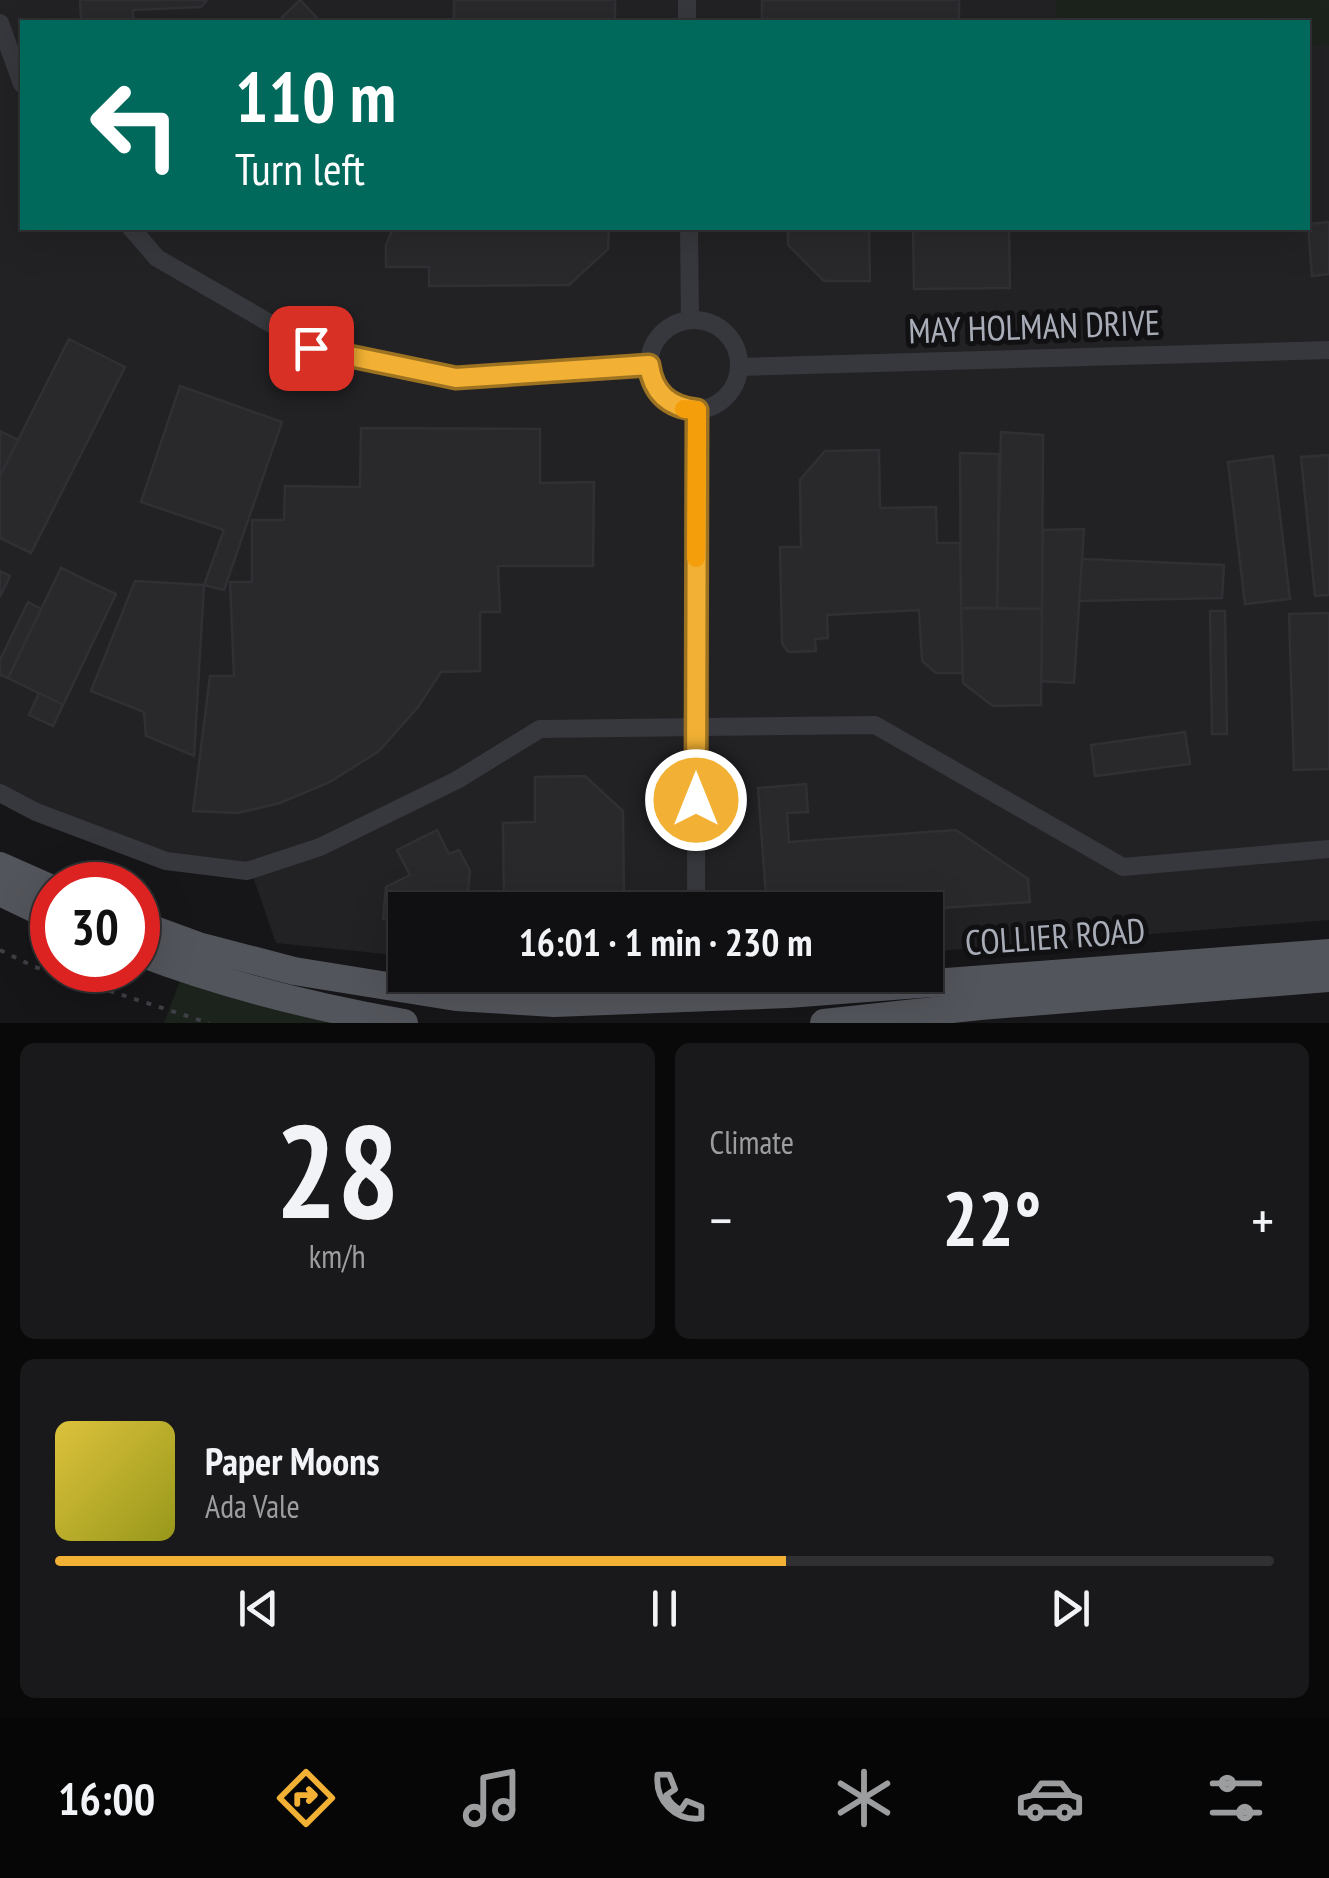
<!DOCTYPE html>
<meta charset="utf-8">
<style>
body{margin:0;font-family:"PT Sans Narrow",sans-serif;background:#19191b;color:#f1f3f6;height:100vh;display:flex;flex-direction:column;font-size:38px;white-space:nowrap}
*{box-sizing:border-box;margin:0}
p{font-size:32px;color:#9c9d9f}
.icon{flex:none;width:55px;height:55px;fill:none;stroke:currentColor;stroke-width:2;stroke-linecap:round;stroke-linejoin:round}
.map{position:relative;height:1023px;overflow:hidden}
.panel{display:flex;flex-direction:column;gap:20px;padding:20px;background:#09090a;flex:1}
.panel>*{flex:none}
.banner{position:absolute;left:20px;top:20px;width:1290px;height:210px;border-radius:0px;box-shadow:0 10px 40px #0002,0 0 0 2px #303032;background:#00695c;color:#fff;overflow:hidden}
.speed{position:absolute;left:30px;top:862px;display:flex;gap:20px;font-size:50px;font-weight:700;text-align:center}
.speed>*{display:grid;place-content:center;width:130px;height:130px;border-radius:50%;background:#101012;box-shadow:0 10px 40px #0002,0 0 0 2px #303032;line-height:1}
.speed .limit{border:15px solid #d22;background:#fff;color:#111}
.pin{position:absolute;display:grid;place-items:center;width:85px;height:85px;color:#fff;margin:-42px;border-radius:20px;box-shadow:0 5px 15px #0006}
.me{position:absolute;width:110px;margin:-55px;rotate:0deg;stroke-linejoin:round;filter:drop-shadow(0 0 8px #0008)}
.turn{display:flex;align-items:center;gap:35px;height:210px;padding:0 50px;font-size:45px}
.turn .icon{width:130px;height:130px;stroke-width:2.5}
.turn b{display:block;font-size:70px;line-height:85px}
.big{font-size:75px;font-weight:700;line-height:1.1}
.panel .card{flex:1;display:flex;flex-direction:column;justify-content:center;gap:15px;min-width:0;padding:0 35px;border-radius:15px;background:#19191b}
.panel .dial{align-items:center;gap:0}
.dial b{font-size:130px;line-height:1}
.song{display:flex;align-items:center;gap:30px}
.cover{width:120px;height:120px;border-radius:15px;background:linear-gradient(135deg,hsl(50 70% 55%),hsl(60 70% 35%))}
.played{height:10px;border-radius:5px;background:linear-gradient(90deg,#f2b134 60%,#303032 60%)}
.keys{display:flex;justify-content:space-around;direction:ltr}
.heat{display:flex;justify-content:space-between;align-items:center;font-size:55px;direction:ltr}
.panel .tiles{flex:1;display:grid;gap:20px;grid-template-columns:1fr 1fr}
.card:last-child{grid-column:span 2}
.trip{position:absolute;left:388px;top:892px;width:555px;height:100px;border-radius:0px;background:#101012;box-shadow:0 10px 40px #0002,0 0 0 2px #303032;font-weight:700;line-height:100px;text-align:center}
.menu{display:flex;height:160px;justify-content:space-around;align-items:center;background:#060607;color:#9c9d9f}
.menu .icon{width:70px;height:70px}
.menu .selected{color:#f2b134}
.menu b{font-size:45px;color:#f1f3f6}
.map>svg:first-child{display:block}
.built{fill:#222225;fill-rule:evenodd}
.green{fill:#1c231d}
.building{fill:#29292c;stroke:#303034;stroke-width:2.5}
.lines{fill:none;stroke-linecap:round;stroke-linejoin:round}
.path{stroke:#3d3f44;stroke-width:4;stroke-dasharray:5 8;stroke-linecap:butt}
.street{stroke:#37383d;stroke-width:18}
.primary{stroke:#53555c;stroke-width:28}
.route-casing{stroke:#9d7322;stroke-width:25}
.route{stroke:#f2b134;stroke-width:18}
.slow{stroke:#f59e0b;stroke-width:18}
.labels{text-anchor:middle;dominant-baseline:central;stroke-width:10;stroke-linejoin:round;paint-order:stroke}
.street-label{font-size:35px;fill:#a8adb8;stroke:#111113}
</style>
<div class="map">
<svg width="1329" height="1023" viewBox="0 0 1329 1023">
<rect width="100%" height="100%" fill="#161618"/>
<path class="built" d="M 0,0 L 1329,0 L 1329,920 L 925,952 L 925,910 L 405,910 L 405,956 L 276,943 L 252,874 L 162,861 L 0,794 ZM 22,22 L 1308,22 L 1308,228 L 22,228 Z"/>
<g class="green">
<polygon points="1056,0 1329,0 1329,45 1308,46 1308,22 1057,22"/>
<polygon points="184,970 365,1023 164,1023"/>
</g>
<g class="building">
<polygon points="80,0 207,0 201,7 133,10 133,22 81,22"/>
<polygon points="300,0 321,22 277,22"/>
<rect x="454" y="0" width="161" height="22"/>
<rect x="762" y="0" width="197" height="22"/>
<polygon points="1329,222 1329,274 1312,276 1308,224"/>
<polygon points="393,228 609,228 608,249 569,285 429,286 429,267 386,267 386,245"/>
<polygon points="788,228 869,228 870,281 824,281 788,245"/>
<polygon points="913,228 1009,228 1010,288 914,289"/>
<polygon points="69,339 125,367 31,553 0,538 0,476"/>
<polygon points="180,386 282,422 224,590 204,585 224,530 141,502"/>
<polygon points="361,428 540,429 540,483 594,482 593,566 498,566 500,612 480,612 480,671 441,672 418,707 379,751 330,782 280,803 238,813 193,811 210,676 234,676 230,582 252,582 252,520 284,520 285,486 360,487"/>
<polygon points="0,431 18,440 0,476"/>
<polygon points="1001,432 1043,435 1042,609 997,608"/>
<polygon points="879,450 880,508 936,507 937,543 960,543 963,673 936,673 922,661 919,610 827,615 828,638 815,639 816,651 788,652 782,643 780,547 801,547 800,480 825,451"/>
<polygon points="960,453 999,454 997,608 961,608"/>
<polygon points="1329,455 1329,595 1315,596 1301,457"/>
<polygon points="1273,456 1290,599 1245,604 1228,462"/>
<polygon points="1084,529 1074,683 1041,681 1043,530"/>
<polygon points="1082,559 1224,565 1222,598 1079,601"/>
<polygon points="61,568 116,594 63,705 8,678"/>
<polygon points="0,571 10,576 0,597"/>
<polygon points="135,581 204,585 194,756 146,736 144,712 91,691"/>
<polygon points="28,602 41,609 8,678 0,675 0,660"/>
<polygon points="961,608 1042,609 1041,705 993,706 963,683"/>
<polygon points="1210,611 1225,611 1227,734 1212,734"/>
<polygon points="1329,613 1329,769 1294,770 1289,614"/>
<polygon points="39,693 63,705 53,726 29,715"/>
<polygon points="1185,732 1190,764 1095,776 1091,745"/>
<polygon points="585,776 623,811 624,894 607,910 504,910 503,823 535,822 535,777"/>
<polygon points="806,784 808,812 787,813 789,842 956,830 1028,879 1030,902 912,910 767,910 758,788"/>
<polygon points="437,830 449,854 459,850 470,871 466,910 405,910 405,921 383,919 386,887 410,875 397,850"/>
</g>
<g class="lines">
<polyline class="path" points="0,950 35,967 209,1023"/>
<g class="street">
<polyline points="687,0 687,22"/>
<polyline points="0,23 22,84"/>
<polyline points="131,228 157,258 311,347 456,378 649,365"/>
<polyline points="689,228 690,319"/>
<circle cx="694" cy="365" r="45"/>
<polyline points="740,367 1329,350"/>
<polyline points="0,793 36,812 166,861 247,871 320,847 457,780 540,729 875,725 1123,867 1329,849"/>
<polyline points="696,910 697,410"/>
<polyline points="696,975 696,998"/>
</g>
<g class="primary">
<polyline points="0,866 52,889"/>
<polyline points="0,892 52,917"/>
<polyline points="138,924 198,946 294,971 456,997 554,1003 788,994 1329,953"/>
<path d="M 138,952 C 224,985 313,1007 404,1023"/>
<polyline points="824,1023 980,1006 1329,978"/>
</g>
</g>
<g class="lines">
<g class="route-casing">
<path id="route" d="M 311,348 L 456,378 L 649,365 C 653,393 669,407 697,410 L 696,800"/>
</g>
<use href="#route" class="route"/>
<polyline class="slow" points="684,409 697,410 696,558"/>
</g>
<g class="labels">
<g class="street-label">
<text transform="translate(1034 326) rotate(-2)">MAY HOLMAN DRIVE</text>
<text transform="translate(1055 936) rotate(-4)">COLLIER ROAD</text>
</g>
</g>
</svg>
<div class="speed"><div class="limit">30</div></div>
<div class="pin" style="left:311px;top:348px;background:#d93025"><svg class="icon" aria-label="arrive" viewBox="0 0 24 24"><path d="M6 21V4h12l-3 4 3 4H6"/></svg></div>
<svg class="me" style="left:696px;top:800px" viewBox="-20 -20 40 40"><circle r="17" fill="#f2b134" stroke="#fff" stroke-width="3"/><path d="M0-11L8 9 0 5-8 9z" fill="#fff"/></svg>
<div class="trip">16:01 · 1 min · 230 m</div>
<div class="banner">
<div class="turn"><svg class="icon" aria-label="left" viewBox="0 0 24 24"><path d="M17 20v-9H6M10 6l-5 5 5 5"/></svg><div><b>110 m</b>Turn left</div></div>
</div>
</div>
<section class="panel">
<div class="tiles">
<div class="card dial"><b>28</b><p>km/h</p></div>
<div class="card"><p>Climate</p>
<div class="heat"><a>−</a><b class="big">22°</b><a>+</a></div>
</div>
<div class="card">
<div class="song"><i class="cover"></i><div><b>Paper Moons</b><p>Ada Vale</p></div></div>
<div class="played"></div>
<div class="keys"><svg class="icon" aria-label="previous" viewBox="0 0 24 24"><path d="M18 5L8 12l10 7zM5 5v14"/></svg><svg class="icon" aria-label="pause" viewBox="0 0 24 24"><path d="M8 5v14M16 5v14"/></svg><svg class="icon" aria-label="next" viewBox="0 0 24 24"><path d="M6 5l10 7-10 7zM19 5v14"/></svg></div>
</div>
</div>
</section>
<nav class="menu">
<b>16:00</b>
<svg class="icon selected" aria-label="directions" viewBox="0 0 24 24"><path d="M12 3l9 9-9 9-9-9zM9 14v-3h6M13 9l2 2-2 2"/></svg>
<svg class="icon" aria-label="music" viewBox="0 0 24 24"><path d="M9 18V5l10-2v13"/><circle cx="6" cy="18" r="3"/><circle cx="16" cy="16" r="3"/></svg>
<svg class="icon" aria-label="phone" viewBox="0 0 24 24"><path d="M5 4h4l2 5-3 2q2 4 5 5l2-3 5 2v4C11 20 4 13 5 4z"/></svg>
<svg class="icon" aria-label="climate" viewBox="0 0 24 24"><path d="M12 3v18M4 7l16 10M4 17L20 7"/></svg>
<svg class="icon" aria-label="car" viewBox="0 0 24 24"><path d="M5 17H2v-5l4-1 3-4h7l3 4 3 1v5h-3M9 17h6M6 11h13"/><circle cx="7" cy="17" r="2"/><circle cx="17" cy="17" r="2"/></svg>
<svg class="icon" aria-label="filters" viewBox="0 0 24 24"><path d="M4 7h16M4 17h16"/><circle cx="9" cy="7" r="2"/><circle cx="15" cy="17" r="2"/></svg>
</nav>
